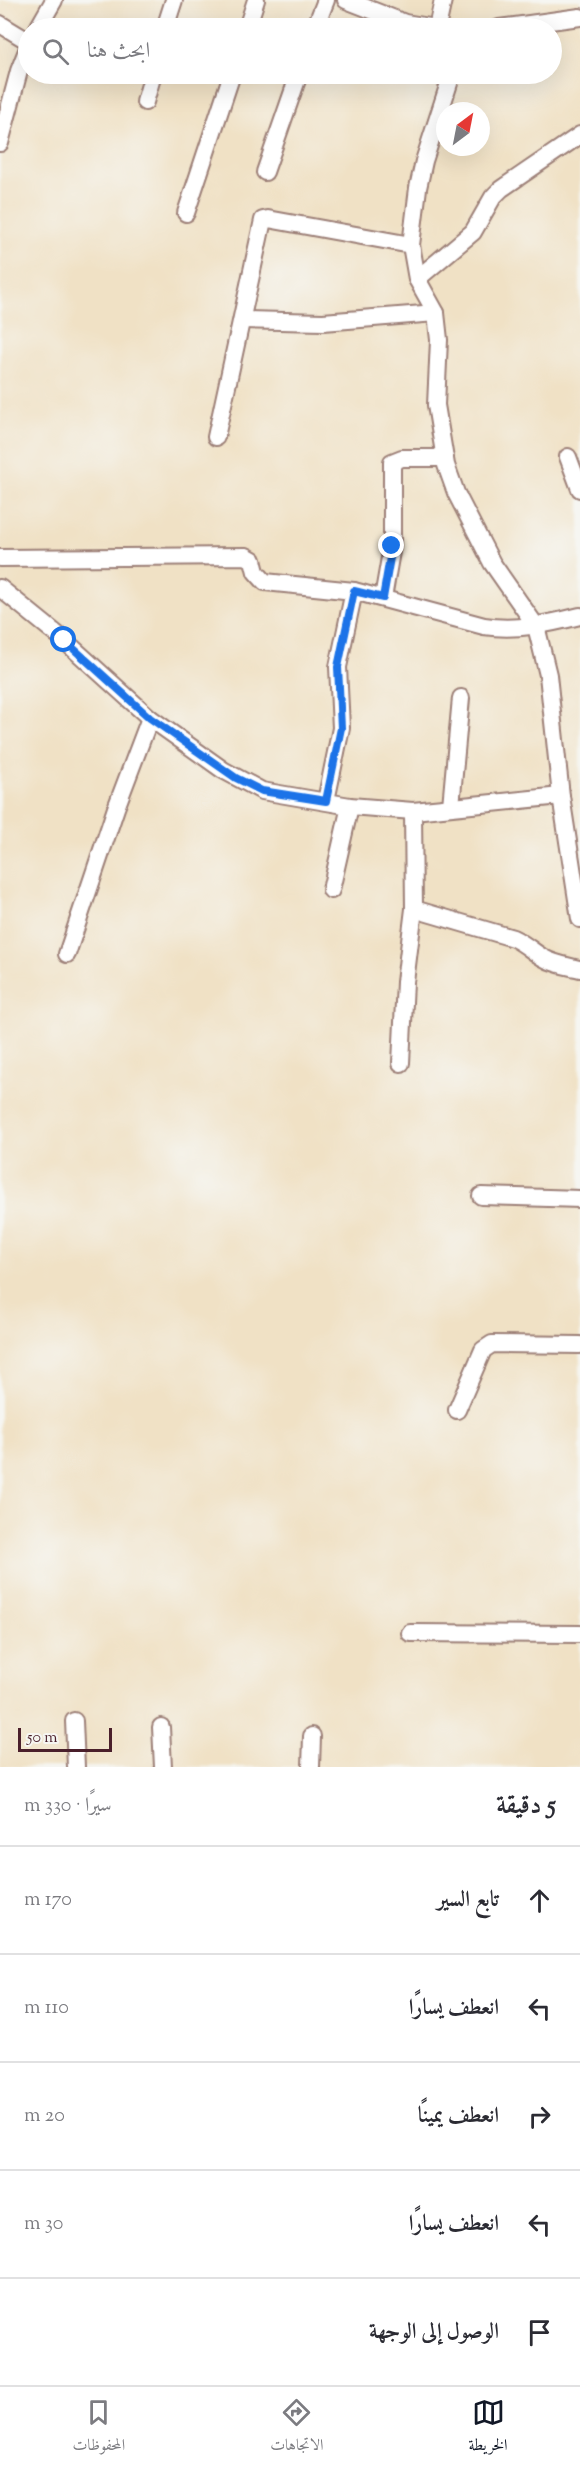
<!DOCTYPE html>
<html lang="ar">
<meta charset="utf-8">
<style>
body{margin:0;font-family:"Sorts Mill Goudy",Amiri,serif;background:#f7f7f7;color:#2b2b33;direction:rtl}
.compass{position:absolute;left:436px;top:102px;width:54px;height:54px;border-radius:50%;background:#fff;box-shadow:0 6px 24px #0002;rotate:32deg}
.scale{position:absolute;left:18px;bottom:15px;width:94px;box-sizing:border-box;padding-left:6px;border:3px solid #4a1f2b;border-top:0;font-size:16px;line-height:21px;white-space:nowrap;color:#4a1f2b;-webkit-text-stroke:4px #f6f6f2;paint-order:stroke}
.stop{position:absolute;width:18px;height:18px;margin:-14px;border:4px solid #1a73e8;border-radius:50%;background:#fff}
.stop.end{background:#1a73e8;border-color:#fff;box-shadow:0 2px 6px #0008}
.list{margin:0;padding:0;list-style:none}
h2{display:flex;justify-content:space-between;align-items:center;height:78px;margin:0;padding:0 24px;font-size:26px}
h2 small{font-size:20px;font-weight:400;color:#7c7c81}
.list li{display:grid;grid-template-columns:39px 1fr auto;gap:18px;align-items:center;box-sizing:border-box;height:108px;padding:0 24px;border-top:2px solid #e1e1e2}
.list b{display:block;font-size:22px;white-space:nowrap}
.list em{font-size:20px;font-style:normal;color:#7c7c81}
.icon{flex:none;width:33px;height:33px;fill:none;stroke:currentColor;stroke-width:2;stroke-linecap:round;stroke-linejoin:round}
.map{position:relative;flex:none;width:580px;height:1767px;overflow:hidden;direction:ltr}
.search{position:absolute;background:#fff;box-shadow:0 6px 24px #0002;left:18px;right:18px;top:18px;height:66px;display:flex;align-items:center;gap:15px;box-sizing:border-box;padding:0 21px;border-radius:33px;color:#7c7c81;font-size:22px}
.sheet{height:618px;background:#fff}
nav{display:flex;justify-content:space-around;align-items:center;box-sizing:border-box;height:84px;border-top:2px solid #e1e1e2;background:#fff;font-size:16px;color:#7c7c81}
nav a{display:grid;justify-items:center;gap:3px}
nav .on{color:#111827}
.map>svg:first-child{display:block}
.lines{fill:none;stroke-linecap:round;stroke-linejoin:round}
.minor-casing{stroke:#9d8078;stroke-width:20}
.minor{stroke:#fff;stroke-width:16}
.route{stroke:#1a73e8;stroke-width:8}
</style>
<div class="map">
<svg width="580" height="1767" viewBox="0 0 580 1767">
<rect width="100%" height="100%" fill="#f6f6f2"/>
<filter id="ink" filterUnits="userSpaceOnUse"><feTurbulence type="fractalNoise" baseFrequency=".0167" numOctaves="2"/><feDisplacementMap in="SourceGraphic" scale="12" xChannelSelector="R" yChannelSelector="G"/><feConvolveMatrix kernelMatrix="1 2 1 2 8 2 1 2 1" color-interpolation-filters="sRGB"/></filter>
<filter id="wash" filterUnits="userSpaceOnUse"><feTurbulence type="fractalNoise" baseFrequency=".008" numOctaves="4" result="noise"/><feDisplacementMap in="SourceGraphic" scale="24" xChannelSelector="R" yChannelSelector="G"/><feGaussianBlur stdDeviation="1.35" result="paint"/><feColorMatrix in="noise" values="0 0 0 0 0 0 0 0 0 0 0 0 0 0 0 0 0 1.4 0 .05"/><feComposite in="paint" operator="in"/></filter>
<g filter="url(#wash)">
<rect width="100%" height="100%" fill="#f0e1c5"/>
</g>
<g filter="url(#ink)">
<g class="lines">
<g class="minor-casing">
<g id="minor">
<polyline points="346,0 405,23 436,28"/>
<polyline points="0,24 28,41"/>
<polyline points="38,28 54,0"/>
<polyline points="165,28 174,0"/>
<polyline points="247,28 256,0"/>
<polyline points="315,28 326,0"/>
<polyline points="437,28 443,0"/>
<polyline points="499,28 580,17"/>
<polyline points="452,74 424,161 418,188 411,245 417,279 436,313 439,340 436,405 446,465 456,493 492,563 536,626 548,675 561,796 580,919"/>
<polyline points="145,102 153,74"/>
<polyline points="0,143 19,71 28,48"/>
<polyline points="265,172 299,74"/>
<polyline points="186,213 232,74"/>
<polyline points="417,279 473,232 493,197 501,189 580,135"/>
<polyline points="242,320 323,322 436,313"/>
<polyline points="216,437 263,220 268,219 411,245"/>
<polyline points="568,457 580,489"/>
<path d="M0,558L246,556L253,560L256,572L265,582L354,591L484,626C517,631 548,624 580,616"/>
<polyline points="0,588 64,640 150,718 223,770 262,791 350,806 413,811 561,796"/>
<polyline points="383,598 392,546 392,462 402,458 445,458"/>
<polyline points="326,801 341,728 338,667 354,591"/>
<polyline points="451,806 461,698"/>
<polyline points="331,890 350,806"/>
<path d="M414,909L513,938C524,943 532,951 542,957C553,964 567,966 580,969"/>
<polyline points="67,954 116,808 150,718"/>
<polyline points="401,1063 405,982 414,909 413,811"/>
<polyline points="481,1196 580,1199"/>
<polyline points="457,1410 483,1350 492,1344 580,1345"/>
<polyline points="410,1633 580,1634"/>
<polyline points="74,1721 76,1767"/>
<polyline points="161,1727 163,1767"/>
<polyline points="311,1767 312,1736"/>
</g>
</g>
<use href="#minor" class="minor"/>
</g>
</g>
<g class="lines" filter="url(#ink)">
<polyline class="route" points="64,640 150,718 236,778 262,791 326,801 341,728 338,667 354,591 383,598 392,546"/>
</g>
</svg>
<svg class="compass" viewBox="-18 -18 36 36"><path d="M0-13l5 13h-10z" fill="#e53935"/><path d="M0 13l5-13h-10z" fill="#7c7c81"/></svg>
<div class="scale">50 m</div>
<div class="stop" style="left:64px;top:640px"></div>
<div class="stop end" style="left:392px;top:546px"></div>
<div class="search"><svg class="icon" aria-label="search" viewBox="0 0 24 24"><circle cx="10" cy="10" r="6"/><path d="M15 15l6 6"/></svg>ابحث هنا</div>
</div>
<section class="sheet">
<h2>5 دقيقة<small>سيرًا · 330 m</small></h2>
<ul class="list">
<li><svg class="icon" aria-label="ahead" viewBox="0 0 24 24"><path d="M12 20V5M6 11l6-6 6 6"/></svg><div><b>تابع السير</b></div><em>170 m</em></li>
<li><svg class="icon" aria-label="left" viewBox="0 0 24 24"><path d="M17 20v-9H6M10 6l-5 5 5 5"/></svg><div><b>انعطف يسارًا</b></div><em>110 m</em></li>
<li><svg class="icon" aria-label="right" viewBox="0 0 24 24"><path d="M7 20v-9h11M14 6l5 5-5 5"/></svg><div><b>انعطف يمينًا</b></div><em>20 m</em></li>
<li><svg class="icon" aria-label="left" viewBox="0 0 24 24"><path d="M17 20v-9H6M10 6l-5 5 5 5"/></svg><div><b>انعطف يسارًا</b></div><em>30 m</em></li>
<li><svg class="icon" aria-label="arrive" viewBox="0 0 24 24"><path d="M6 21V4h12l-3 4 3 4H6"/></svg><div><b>الوصول إلى الوجهة</b></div></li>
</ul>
</section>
<nav>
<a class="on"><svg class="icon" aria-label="map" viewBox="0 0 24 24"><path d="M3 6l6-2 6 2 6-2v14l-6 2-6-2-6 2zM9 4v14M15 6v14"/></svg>الخريطة</a>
<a><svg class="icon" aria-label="directions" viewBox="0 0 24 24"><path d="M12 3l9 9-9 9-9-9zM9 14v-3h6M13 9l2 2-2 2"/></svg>الاتجاهات</a>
<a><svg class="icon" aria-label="saved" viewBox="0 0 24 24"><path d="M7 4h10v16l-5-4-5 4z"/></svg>المحفوظات</a>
</nav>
